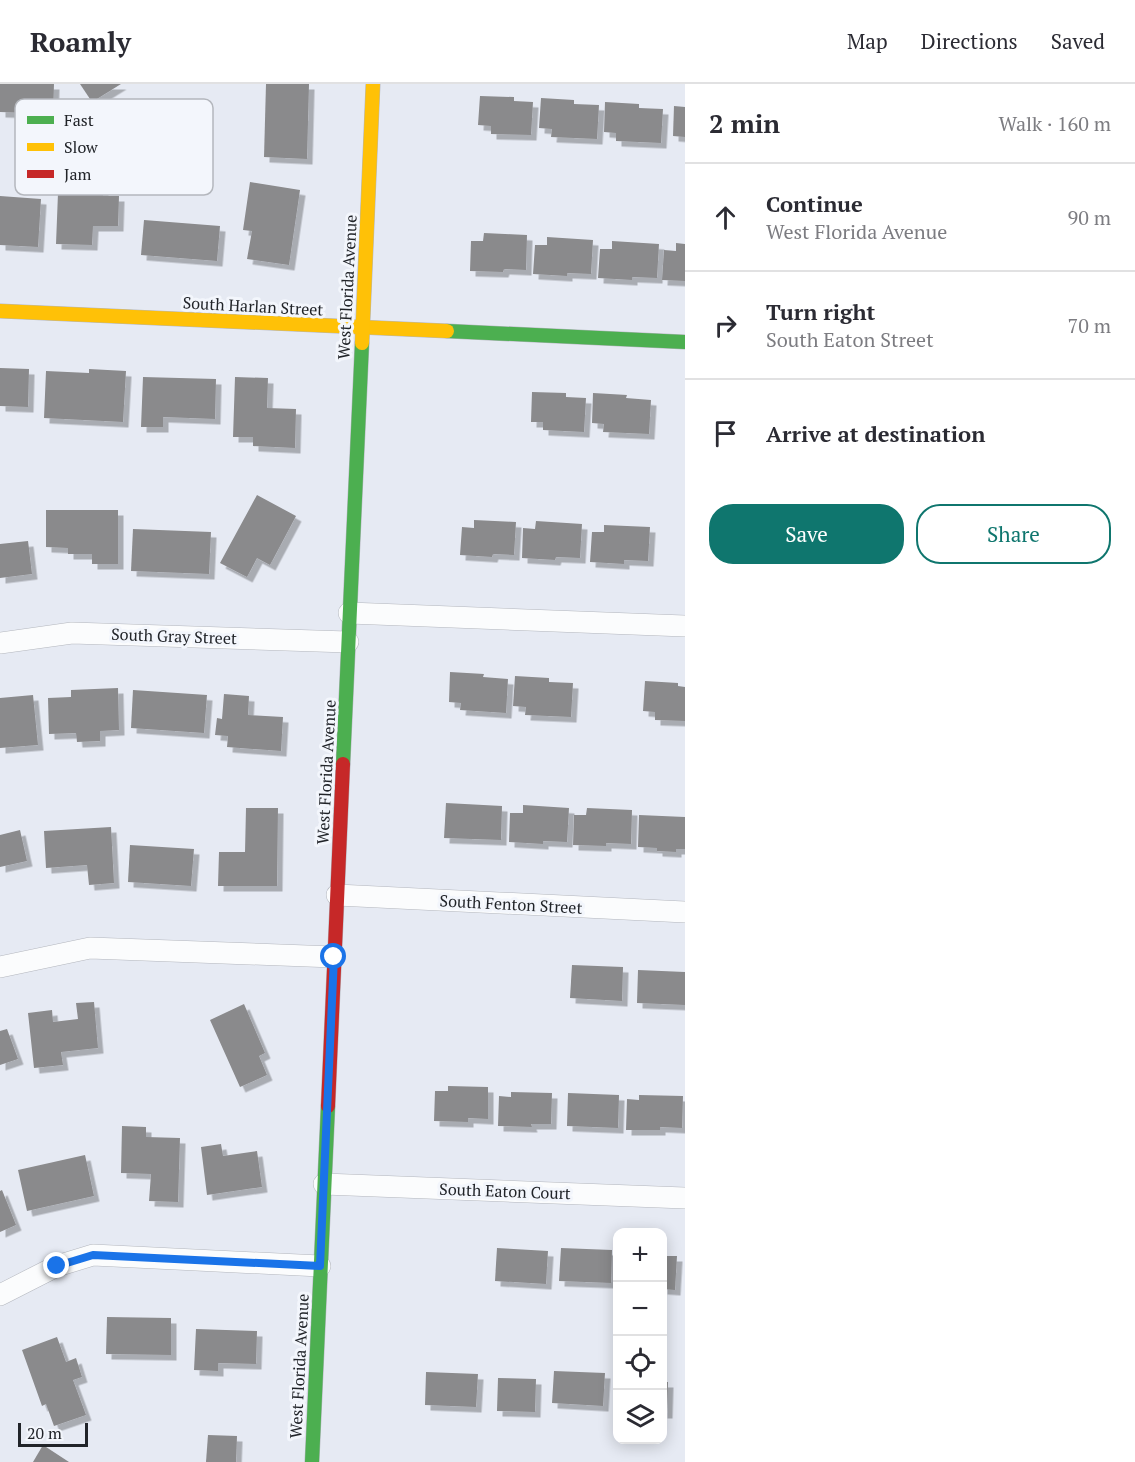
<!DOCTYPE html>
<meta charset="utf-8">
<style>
body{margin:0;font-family:"PT Serif",serif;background:#f7f7f7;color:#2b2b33}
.controls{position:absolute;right:18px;bottom:18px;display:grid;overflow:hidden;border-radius:12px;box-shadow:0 3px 15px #0003}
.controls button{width:54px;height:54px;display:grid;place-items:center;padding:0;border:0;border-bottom:2px solid #e1e1e2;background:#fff;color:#2b2b33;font:30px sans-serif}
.scale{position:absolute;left:18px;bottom:15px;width:70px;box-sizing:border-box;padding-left:6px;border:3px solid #212429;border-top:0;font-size:16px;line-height:21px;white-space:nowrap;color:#212429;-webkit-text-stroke:4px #f3f6fc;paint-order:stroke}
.stop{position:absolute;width:18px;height:18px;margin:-14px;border:4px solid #1a73e8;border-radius:50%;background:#fff}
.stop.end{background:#1a73e8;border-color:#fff;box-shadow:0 2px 6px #0008}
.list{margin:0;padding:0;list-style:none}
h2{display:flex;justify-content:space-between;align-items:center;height:78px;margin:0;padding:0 24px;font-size:26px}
h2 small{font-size:20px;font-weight:400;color:#7c7c81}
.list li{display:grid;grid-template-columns:39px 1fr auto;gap:18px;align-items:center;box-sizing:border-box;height:108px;padding:0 24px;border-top:2px solid #e1e1e2}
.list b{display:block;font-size:22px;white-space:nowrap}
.list p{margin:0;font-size:20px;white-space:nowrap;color:#7c7c81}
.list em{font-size:20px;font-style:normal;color:#7c7c81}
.actions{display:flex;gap:12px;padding:18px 24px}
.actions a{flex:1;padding:14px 0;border:2px solid #0f766e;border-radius:24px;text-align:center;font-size:21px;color:#0f766e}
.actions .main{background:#0f766e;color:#fff}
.icon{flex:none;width:33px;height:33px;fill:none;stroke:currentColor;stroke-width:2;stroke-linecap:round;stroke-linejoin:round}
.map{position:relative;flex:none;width:685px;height:1378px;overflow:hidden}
header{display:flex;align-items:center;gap:36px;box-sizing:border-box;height:84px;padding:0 30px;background:#fff;border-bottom:2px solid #e1e1e2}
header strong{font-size:28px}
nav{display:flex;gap:33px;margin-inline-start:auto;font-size:21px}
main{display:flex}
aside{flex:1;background:#fff}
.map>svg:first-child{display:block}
.building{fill:#8a8a8c;filter:url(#shadow)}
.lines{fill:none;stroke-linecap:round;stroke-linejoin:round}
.street-casing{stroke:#b3b6bd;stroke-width:22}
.fast-casing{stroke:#b3b6bd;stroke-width:15}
.slow-casing{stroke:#b3b6bd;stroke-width:15}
.jam-casing{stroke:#b3b6bd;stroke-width:15}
.street{stroke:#fbfcfd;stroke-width:21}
.fast{stroke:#4caf50;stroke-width:14}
.slow{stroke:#ffc107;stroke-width:14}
.jam{stroke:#c62828;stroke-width:14}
.route{stroke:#1a73e8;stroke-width:8}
.labels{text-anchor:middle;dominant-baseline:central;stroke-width:6;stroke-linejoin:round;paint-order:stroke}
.street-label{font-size:16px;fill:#212429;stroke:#f3f6fc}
.key{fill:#f3f6fc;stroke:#b4b7bd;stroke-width:1.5}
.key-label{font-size:16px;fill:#212429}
</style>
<header>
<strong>Roamly</strong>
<nav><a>Map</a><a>Directions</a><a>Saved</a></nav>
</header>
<main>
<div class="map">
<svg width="685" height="1378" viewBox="0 0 685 1378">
<defs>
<filter id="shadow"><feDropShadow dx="5.5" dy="5.5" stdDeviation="0" flood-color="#0004"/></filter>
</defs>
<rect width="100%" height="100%" fill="#e6eaf3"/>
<g class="building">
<polygon points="0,0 54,0 53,30 0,28"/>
<polygon points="80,0 121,0 92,18"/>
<polygon points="266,0 309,0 307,75 264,73"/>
<polygon points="480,12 514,13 514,17 533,18 531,51 491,50 491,42 478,41"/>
<polygon points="541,14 574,16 574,20 599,21 597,55 551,53 552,45 539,44"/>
<polygon points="605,18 639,20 639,24 663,25 661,59 616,57 616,49 604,48"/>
<polygon points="674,22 685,23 685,53 673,52"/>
<polygon points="250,98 300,106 289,181 247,175 252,147 243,146"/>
<polygon points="75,102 103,103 103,112 119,112 118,142 93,142 92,161 56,160 58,109 75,110"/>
<polygon points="0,112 41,115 38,163 0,161"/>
<polygon points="144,136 220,142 217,177 141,171"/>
<polygon points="484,149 527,151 526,186 504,185 503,188 470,187 471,157 483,157"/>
<polygon points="547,153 593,156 591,190 567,189 567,192 533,190 535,161 547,161"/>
<polygon points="612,157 659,160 657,194 632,193 632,196 598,194 600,165 612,165"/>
<polygon points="676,159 685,160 685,197 662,196 664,166 676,167"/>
<polygon points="0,284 29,285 28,323 0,322"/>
<polygon points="89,285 126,287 123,338 44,334 46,287 89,289"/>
<polygon points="143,293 216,295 215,335 163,333 163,343 141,343"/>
<polygon points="235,293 268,294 267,324 296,325 295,364 253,362 253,353 233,353"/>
<polygon points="532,308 566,309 566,313 586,314 584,348 543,346 543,338 531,338"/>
<polygon points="593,309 627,311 626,314 651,316 649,350 603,348 604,340 592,339"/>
<polygon points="257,411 296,432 270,481 257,474 247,493 220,479"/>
<polygon points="46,426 118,426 118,480 92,480 92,470 68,470 68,464 46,463"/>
<polygon points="474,436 516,438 514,471 493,470 492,473 460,471 462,443 474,444"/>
<polygon points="536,437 582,440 580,474 556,473 555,476 522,474 523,444 535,445"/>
<polygon points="604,441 650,443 648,477 624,476 624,480 590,478 592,448 604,448"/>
<polygon points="133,445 211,448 209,490 131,487"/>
<polygon points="28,457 32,490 0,494 0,460"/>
<polygon points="450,588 484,590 483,593 508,595 506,629 460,626 461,619 449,618"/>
<polygon points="515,592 549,594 549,598 573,599 571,633 525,631 526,623 513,622"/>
<polygon points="645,597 678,599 678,602 685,603 685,637 655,636 655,628 643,627"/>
<polygon points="118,604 119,646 100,647 100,657 77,658 76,649 49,650 48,614 71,613 71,606"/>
<polygon points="133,606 207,611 204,649 131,644"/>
<polygon points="224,610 249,612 248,631 283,633 281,667 227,663 228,652 215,651 217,634 222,635"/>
<polygon points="33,611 38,661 0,664 0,614"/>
<polygon points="446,719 502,722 501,756 444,754"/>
<polygon points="523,721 569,724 567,758 543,757 543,760 509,758 510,729 523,729"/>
<polygon points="246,724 278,724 277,802 218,802 219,768 245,768"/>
<polygon points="587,724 632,726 631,760 606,759 606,762 573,761 574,731 586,731"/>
<polygon points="639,731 685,733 685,765 676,765 676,768 657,767 657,764 638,763"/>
<polygon points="111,743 114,799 89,801 87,781 46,784 44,747"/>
<polygon points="20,746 27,777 0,783 0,751"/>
<polygon points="130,761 194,765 191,802 128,798"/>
<polygon points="572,881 623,883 622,917 570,914"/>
<polygon points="638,886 685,888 685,921 637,919"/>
<polygon points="94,918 98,964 61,968 63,981 34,984 28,929 52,926 53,938 78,935 76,919"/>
<polygon points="244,920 265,969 259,972 267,991 240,1003 210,936"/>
<polygon points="7,945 18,975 0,981 0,947"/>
<polygon points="448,1002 488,1003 488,1035 468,1034 468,1038 434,1037 435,1007 448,1007"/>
<polygon points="511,1008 552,1009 551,1040 531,1040 532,1043 498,1042 499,1012 511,1013"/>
<polygon points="568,1009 619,1011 618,1044 567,1042"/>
<polygon points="639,1011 683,1012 682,1044 660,1043 660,1046 626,1046 627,1015 639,1016"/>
<polygon points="122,1042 146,1043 146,1053 180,1054 178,1118 149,1117 151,1090 121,1089"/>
<polygon points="221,1060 223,1072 257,1067 262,1103 207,1111 201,1063"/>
<polygon points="85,1071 94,1112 27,1127 18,1086"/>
<polygon points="2,1106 16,1141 0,1148 0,1107"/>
<polygon points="497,1164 548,1167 546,1200 495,1197"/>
<polygon points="561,1164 612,1166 611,1199 559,1197"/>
<polygon points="662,1172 677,1172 675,1206 662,1205"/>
<polygon points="107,1233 171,1234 171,1271 106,1270"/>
<polygon points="196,1245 257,1247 256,1280 218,1279 218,1287 194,1286"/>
<polygon points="57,1253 66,1278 76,1274 82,1293 73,1296 86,1331 54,1342 46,1320 42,1322 22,1266"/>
<polygon points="554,1287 605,1289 603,1322 552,1319"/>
<polygon points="426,1288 478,1290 476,1323 425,1321"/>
<polygon points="498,1294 536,1295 535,1328 497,1327"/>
<polygon points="662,1298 668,1298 667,1329 662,1329"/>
<polygon points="615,1301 618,1301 618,1331 614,1331"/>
<polygon points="208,1351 237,1352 236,1378 206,1378"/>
<polygon points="43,1361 69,1378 33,1378"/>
</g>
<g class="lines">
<g class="street-casing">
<g id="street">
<polyline points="349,529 685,542"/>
<polyline points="0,559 72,549 348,558"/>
<polyline points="337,811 685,828"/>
<polyline points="0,883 90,864 334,873"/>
<polyline points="324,1100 685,1114"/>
<polyline points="0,1211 57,1182 93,1171 320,1182"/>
</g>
</g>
<g class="fast-casing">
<g id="fast">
<polyline points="447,247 685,258"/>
<polyline points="343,680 362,259"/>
<polyline points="312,1378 328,1022"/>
</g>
</g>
<g class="slow-casing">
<g id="slow">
<polyline points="0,227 447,247"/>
<polyline points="362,259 373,0"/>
</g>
</g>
<g class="jam-casing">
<polyline id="jam" points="328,1022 343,680"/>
</g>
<use href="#street" class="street"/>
<use href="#fast" class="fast"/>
<use href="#slow" class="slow"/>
<use href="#jam" class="jam"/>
</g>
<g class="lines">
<polyline class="route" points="57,1182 93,1171 320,1182 334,873"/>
</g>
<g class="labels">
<g class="street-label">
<text transform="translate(347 203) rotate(-87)">West Florida Avenue</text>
<text transform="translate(253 222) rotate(3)">South Harlan Street</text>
<text transform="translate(174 552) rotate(2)">South Gray Street</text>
<text transform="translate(326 688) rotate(-87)">West Florida Avenue</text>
<text transform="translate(511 820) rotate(3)">South Fenton Street</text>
<text transform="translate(505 1107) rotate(2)">South Eaton Court</text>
<text transform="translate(299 1282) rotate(-87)">West Florida Avenue</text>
</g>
</g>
<rect x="15" y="15" width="198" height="96" rx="9" class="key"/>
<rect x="27" y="32" width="27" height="8" fill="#4caf50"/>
<rect x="27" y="59" width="27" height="8" fill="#ffc107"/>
<rect x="27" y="86" width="27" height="8" fill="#c62828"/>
<g class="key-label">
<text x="64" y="42">Fast</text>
<text x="64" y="69">Slow</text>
<text x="64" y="96">Jam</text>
</g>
</svg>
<div class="controls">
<button>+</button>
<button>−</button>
<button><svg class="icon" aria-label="locate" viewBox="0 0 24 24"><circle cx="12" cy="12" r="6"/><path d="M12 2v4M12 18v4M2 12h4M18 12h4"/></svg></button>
<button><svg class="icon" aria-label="layers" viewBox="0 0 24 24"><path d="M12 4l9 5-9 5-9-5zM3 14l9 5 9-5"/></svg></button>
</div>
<div class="scale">20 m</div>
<div class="stop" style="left:334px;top:873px"></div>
<div class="stop end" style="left:57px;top:1182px"></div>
</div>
<aside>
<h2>2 min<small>Walk · 160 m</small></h2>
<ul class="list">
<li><svg class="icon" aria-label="ahead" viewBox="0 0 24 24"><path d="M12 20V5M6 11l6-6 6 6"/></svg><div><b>Continue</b><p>West Florida Avenue</p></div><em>90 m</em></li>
<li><svg class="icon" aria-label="right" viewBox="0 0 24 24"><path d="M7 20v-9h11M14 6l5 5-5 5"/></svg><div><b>Turn right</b><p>South Eaton Street</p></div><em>70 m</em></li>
<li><svg class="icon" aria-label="arrive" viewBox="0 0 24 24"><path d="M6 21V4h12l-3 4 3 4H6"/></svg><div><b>Arrive at destination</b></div></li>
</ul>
<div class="actions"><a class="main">Save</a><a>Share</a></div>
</aside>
</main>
